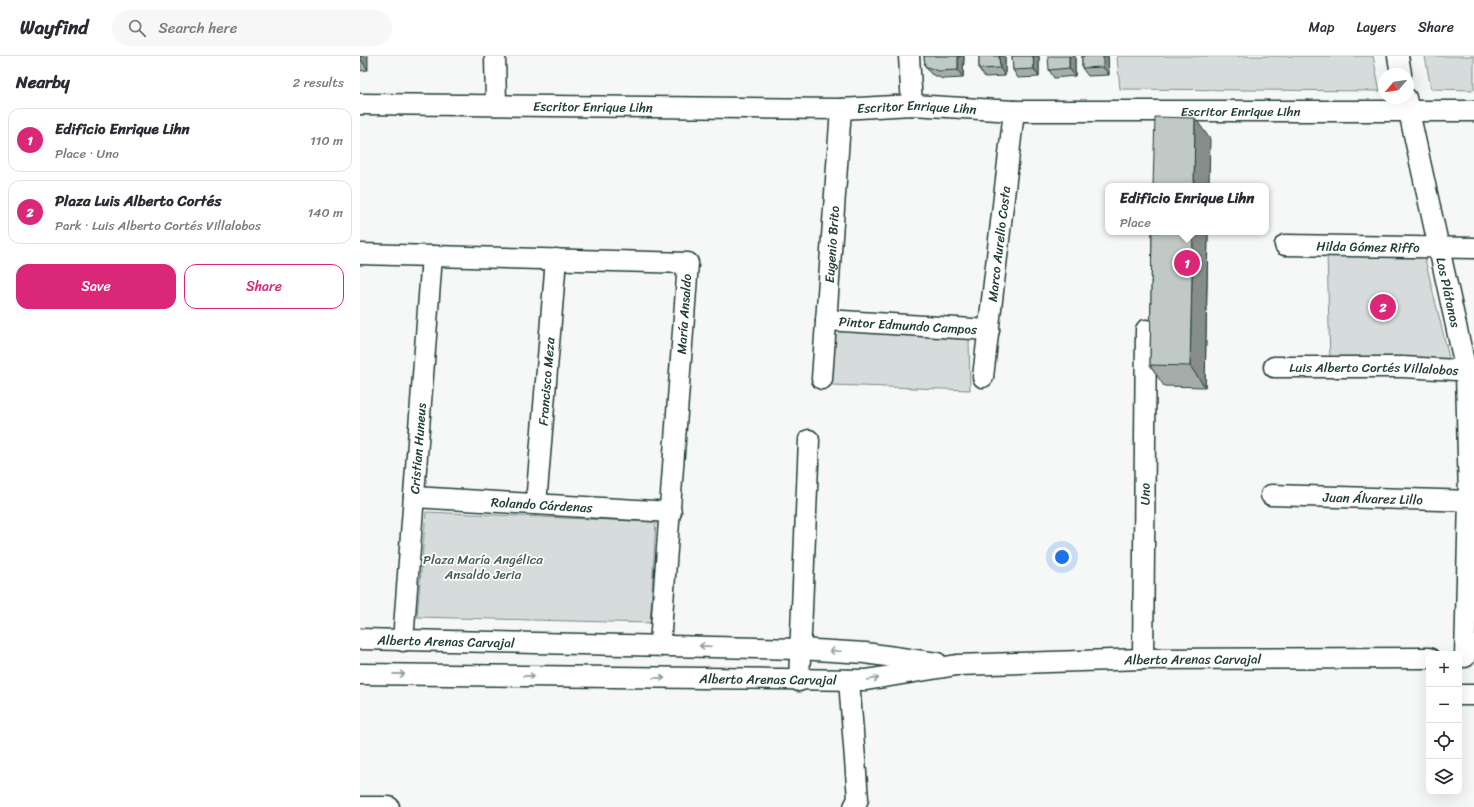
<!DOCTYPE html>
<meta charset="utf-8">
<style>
body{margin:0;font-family:Sriracha,sans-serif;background:#f7f7f7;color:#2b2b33}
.controls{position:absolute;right:12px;bottom:12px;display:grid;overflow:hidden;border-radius:8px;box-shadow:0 4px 16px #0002}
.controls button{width:36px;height:36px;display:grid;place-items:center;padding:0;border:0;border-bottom:1px solid #e1e1e2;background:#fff;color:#2b2b33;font:20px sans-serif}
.compass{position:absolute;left:1018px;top:12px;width:36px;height:36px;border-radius:50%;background:#fff;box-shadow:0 4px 16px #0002;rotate:241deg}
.you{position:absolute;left:702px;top:501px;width:14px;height:14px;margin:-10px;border:3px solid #fff;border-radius:50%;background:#1a73e8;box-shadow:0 0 0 6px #1a73e833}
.badge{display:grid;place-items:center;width:26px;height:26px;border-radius:50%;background:#db2777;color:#fff;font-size:13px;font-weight:700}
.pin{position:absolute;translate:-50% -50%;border:2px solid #fff;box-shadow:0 1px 4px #0006}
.popup{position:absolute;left:745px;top:127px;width:164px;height:52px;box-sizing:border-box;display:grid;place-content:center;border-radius:8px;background:#fff;filter:drop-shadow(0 1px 3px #0005);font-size:13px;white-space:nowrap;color:#7c7c81}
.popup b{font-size:15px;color:#2b2b33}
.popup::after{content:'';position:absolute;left:50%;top:100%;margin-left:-8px;border:8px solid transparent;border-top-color:#fff}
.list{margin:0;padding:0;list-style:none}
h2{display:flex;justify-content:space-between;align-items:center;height:52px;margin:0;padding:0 16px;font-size:17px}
h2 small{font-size:13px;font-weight:400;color:#7c7c81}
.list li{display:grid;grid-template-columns:26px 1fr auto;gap:12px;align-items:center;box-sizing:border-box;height:64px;margin:0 8px 8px;padding:0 8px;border:1px solid #e1e1e2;border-radius:12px}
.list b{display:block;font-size:15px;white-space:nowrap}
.list p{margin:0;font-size:13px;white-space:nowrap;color:#7c7c81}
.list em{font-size:13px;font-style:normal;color:#7c7c81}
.actions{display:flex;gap:8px;padding:12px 16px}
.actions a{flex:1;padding:9px 0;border:1px solid #db2777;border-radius:12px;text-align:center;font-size:14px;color:#db2777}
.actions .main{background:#db2777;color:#fff}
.icon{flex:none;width:22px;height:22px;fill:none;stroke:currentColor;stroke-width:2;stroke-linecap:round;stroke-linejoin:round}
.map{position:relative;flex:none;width:1114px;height:751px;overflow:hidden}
header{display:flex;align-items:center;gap:24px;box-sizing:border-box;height:56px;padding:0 20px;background:#fff;border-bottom:1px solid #e1e1e2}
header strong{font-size:19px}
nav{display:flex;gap:22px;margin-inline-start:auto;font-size:14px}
.search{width:280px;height:36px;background:#f7f7f7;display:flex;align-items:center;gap:10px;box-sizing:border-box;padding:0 14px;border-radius:22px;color:#7c7c81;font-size:15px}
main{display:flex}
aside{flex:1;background:#fff}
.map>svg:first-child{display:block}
.green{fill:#d6dcdb;stroke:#7a8c88}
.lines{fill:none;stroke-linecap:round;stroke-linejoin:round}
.minor-casing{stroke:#1f3d34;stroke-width:23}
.minor{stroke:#fff;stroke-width:20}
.wall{fill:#a5adaa;stroke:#1f3d34}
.shaded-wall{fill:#868d8b;stroke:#1f3d34}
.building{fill:#c0c9c6;stroke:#1f3d34}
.oneway{stroke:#8f9e9a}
.labels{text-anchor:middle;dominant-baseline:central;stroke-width:3.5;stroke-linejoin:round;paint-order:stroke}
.street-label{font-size:13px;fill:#1f3d34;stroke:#fff}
.park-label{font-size:13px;fill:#445d55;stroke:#fff}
</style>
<header>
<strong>Wayfind</strong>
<div class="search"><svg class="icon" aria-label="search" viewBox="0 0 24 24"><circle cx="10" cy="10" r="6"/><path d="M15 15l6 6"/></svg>Search here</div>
<nav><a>Map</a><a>Layers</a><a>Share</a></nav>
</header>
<main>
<aside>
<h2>Nearby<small>2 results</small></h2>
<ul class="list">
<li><span class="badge">1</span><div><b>Edificio Enrique Lihn</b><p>Place · Uno</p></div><em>110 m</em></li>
<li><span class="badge">2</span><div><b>Plaza Luis Alberto Cortés</b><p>Park · Luis Alberto Cortés Villalobos</p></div><em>140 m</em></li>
</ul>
<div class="actions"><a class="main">Save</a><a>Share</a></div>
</aside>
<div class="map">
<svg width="1114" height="751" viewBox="0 0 1114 751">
<rect width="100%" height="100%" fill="#f6f7f7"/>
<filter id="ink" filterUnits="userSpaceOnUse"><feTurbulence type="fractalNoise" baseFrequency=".025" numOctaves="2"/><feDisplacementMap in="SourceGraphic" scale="8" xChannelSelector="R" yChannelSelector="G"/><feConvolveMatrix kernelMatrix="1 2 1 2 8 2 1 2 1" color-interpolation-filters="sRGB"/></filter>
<g filter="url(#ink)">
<g class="green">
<polygon points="757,0 1013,0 1020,35 760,33"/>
<polygon points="1065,0 1114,0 1114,34 1071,33"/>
<polygon points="1063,195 1090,306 970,306 967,196"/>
<polygon points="475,273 609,282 610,334 472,329"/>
<polygon points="66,456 296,466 290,567 57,561"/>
</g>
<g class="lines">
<g class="minor-casing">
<g id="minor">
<polyline points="135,0 136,49"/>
<polyline points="549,0 552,49"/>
<polyline points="1038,0 1041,18"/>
<path id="s1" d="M1046,42L1106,315L1109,444L1105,601"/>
<path id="s2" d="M0,48L481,53L552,49L654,55H1114"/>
<path id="s3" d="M925,189L1114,192"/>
<polyline points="0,198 328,207 300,588"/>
<path id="s4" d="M466,264L629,274"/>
<path id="s5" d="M914,311H1043L1114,315"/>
<path id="s6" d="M623,321L654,55"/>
<path id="s7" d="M462,323L481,53"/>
<path id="s8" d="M911,439L1114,445"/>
<path id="s9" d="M54,441L311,456"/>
<path id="s10" d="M176,448L196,203"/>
<path id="s11" d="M0,583L439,593L505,597L577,607"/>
<path id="s12" d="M43,585L72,200"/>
<path id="s13" d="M783,603L786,274"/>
<path id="s14" d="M0,618L506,624L597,609L783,603L1069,602"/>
<polyline points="489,624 498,743 494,751"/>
<polyline points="439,625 449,384"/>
<polyline points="1099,639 1114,639"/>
<polyline points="0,751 29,751"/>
</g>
</g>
<use href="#minor" class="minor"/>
</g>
<g class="wall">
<polygon points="0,0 8,14 0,15"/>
<polygon points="564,0 604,0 603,22 583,23 571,18 565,10"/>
<polygon points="619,0 645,0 645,20 625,21 619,13"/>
<polygon points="652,0 679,0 679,21 658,22 653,14"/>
<polygon points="715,0 715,20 694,22 689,14"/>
<polygon points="722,0 748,0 749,19 728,20 722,12"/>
<polygon points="792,176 848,176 845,331 804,330 790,309"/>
</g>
<g class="shaded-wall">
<polygon points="0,0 8,0 8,14 0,2"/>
<polygon points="598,0 604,0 603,22 598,14"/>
<polygon points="639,0 645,0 645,20 640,12"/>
<polygon points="673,0 679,0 679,21 674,13"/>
<polygon points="709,0 715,0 715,20 709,12"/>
<polygon points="743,0 748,0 749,19 743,11"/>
<polygon points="835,62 850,83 849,130 834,130"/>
<polygon points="833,176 848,176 845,331 830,310"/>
</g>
<g class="building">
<polygon points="564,0 598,0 598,14 578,15 565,10"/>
<polygon points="619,0 639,0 640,12 619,13"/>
<polygon points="652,0 673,0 674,13 653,14"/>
<polygon points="688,0 709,0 709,12 689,14"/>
<polygon points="722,0 743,0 743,11 722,12"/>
<polygon points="795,61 835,62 834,130 793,130"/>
<polygon points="792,176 833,176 830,310 790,309"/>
</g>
<defs><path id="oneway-shaft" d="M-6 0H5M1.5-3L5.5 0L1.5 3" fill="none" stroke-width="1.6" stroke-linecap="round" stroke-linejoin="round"/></defs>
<g class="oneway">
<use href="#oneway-shaft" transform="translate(345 590) rotate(-178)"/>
<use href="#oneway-shaft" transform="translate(475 595) rotate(-177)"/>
<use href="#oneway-shaft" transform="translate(39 618) rotate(1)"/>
<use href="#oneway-shaft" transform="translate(169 620) rotate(1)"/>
<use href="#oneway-shaft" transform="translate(299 622) rotate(1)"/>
<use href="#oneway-shaft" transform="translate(513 623) rotate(-9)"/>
</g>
</g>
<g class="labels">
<g class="street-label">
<text stroke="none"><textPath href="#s2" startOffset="233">Escritor Enrique Lihn</textPath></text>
<text stroke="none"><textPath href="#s2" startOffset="557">Escritor Enrique Lihn</textPath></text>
<text stroke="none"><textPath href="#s2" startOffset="881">Escritor Enrique Lihn</textPath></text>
<text stroke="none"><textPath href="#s7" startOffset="135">Eugenio Brito</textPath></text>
<text stroke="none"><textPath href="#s6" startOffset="134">Marco Aurelio Costa</textPath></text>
<text stroke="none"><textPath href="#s3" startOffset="83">Hilda Gómez Riffo</textPath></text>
<text stroke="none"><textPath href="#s1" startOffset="199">Los Plátanos</textPath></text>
<text transform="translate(324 258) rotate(-86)">María Ansaldo</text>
<text stroke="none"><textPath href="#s4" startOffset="82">Pintor Edmundo Campos</textPath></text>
<text stroke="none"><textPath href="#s5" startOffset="100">Luis Alberto Cortés Villalobos</textPath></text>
<text stroke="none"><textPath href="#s10" startOffset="123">Francisco Meza</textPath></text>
<text stroke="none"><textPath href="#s12" startOffset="193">Cristian Huneus</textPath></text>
<text stroke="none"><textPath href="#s13" startOffset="165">Uno</textPath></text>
<text stroke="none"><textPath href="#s8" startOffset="102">Juan Álvarez Lillo</textPath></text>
<text stroke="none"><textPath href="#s9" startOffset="128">Rolando Cárdenas</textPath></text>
<text stroke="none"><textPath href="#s11" startOffset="86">Alberto Arenas Carvajal</textPath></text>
<text stroke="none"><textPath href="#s14" startOffset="834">Alberto Arenas Carvajal</textPath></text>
<text stroke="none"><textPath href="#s14" startOffset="408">Alberto Arenas Carvajal</textPath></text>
</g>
<g class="park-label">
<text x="123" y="503">Plaza María Angélica<tspan x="123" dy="15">Ansaldo Jeria</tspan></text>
</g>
</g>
</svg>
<div class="controls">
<button>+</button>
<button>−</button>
<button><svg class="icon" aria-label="locate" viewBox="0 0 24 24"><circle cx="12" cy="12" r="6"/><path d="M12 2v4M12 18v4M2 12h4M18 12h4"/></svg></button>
<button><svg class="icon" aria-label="layers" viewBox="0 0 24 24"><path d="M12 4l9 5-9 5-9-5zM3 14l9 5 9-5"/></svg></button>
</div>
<svg class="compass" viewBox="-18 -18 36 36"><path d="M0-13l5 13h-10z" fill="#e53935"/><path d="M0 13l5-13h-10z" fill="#7c7c81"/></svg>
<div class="you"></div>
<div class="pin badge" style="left:827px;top:207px">1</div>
<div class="popup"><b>Edificio Enrique Lihn</b>Place</div>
<div class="pin badge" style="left:1023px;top:251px">2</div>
</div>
</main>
